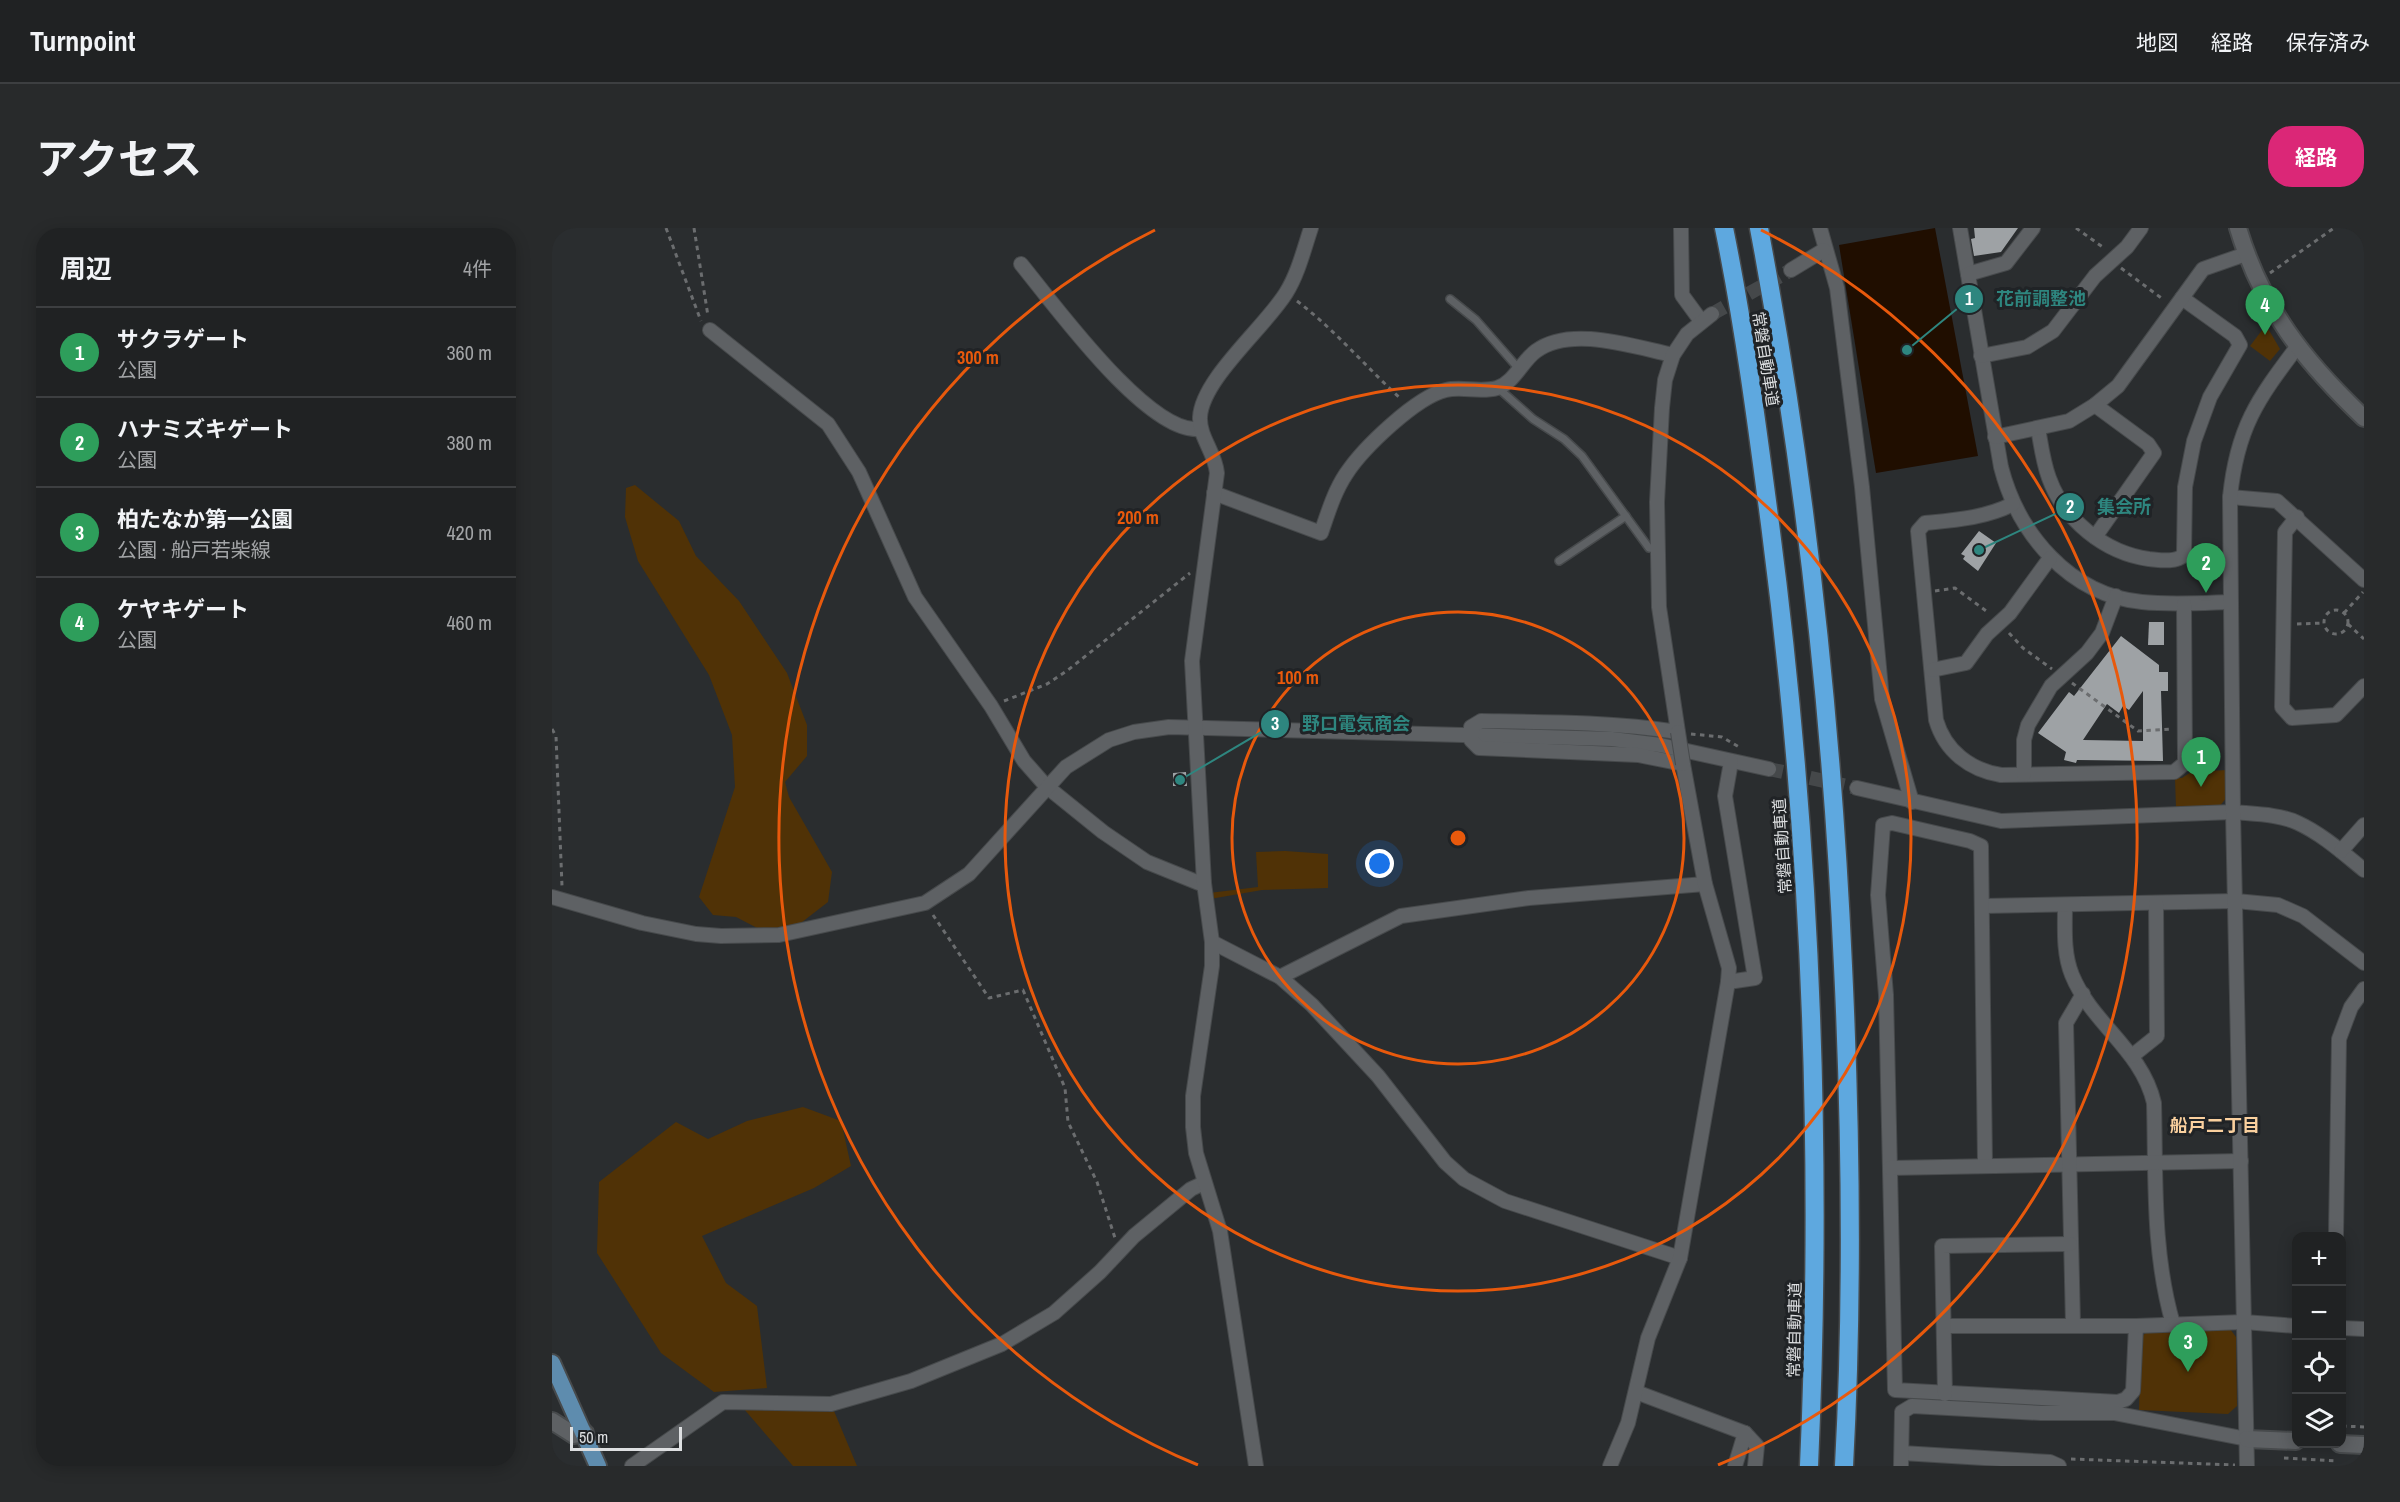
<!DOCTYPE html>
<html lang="ja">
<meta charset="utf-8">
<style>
body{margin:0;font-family:"Archivo Narrow","Noto Sans JP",sans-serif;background:#282a2b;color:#f1f3f6}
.controls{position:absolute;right:18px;bottom:18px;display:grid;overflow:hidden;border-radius:12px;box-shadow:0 3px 15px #0003}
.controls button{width:54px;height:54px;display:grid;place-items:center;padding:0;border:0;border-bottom:2px solid #3d3f41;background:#202223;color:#f1f3f6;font:30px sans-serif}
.scale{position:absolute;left:18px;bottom:15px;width:112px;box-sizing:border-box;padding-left:6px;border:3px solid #dddfe1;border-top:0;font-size:16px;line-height:21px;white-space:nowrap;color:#dddfe1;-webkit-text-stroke:4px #202326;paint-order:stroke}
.you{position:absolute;left:828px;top:636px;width:21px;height:21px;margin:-15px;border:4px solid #fff;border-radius:50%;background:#1a73e8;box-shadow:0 0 0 9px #1a73e833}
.badge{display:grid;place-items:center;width:39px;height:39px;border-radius:50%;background:#db2777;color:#fff;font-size:20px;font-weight:700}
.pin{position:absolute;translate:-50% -50px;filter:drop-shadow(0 2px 3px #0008)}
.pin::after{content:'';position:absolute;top:32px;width:21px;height:18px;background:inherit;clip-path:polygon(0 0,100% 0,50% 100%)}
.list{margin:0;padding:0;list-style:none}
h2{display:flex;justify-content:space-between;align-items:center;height:78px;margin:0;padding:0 24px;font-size:26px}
h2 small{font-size:20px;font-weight:400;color:#a2a4a6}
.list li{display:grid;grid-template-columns:39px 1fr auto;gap:18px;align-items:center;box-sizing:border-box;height:90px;padding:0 24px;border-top:2px solid #3d3f41}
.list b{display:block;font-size:22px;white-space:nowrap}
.list p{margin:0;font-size:20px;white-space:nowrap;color:#a2a4a6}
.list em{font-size:20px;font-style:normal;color:#a2a4a6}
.icon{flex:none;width:33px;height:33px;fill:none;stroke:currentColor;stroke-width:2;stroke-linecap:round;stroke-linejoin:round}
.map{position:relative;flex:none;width:1812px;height:1238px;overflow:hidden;border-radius:24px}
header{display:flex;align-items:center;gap:36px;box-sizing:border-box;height:84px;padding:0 30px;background:#202223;border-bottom:2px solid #3d3f41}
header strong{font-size:28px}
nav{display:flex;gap:33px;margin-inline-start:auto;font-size:21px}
.intro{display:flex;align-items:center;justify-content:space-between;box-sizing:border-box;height:144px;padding:0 36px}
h1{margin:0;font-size:42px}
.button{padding:15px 27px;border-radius:24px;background:#db2777;color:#fff;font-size:21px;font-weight:700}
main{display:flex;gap:36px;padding:0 36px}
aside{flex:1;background:#202223;border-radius:24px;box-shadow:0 3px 15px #0003}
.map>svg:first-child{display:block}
.green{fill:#503206}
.water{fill:#200e00}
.building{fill:#9ea2a5;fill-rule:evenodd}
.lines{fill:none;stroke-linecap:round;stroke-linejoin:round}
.minor-tunnel{stroke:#45484a;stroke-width:14;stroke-dasharray:14 7;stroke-linecap:butt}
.service-casing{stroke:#474a4c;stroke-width:10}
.minor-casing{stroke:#474a4c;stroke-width:16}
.tertiary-casing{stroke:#474a4c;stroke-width:20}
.primary-casing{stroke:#474a4c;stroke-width:20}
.motorway-casing{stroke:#474a4c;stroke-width:21}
.path{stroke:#6b6d6f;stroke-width:3;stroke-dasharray:4.5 4.5;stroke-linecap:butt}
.service{stroke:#5e6164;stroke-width:7}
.minor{stroke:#5e6164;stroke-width:14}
.tertiary{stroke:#5e6164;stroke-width:16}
.primary{stroke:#5e8cae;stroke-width:16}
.motorway{stroke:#5ea8df;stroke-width:18}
.minor-bridge-casing{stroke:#474a4c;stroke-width:16;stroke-linecap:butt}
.minor-bridge{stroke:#5e6164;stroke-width:14}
.ring{fill:none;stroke:#e8590c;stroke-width:3}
.labels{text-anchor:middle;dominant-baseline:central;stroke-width:6;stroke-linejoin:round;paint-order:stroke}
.street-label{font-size:16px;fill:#dddfe1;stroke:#202326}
.neighbourhood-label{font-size:18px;font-weight:bold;fill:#fad09e;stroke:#202326}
.centre{fill:#e8590c;stroke:#202326;stroke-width:3}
.ring-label{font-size:18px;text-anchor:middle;font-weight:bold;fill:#e8590c;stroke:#202326;stroke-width:6;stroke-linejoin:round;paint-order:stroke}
.leader{fill:none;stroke:#2e867f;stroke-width:2}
.callout-dot{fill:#2e867f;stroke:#202326;stroke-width:2}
.mark-label{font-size:18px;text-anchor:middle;font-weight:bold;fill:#fff}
.callout-label{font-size:18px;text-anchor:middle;font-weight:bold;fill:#2e867f;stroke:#202326;stroke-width:6;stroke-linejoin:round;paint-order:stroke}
</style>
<header>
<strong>Turnpoint</strong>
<nav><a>地図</a><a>経路</a><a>保存済み</a></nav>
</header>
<div class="intro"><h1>アクセス</h1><a class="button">経路</a></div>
<main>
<aside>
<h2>周辺<small>4件</small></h2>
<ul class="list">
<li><span class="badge" style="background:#2e9e5b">1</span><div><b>サクラゲート</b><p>公園</p></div><em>360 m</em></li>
<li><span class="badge" style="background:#2e9e5b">2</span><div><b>ハナミズキゲート</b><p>公園</p></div><em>380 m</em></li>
<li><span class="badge" style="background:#2e9e5b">3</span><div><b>柏たなか第一公園</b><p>公園 · 船戸若柴線</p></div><em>420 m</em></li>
<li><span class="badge" style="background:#2e9e5b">4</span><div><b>ケヤキゲート</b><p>公園</p></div><em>460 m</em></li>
</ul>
</aside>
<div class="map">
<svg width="1812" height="1238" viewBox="0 0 1812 1238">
<rect width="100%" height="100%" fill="#2a2d2f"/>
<g class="green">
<polygon points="1714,97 1728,121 1718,133 1698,118"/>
<polygon points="83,257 127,293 144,328 187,373 235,445 255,497 255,528 233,554 237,569 280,644 276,674 245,698 213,704 184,689 161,687 147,669 183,559 180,507 157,447 86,333 73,289 74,260"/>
<polygon points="1675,542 1675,569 1667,579 1624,580 1623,550 1630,550 1639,544"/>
<polygon points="733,623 776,626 776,660 710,662 658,671 657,665 706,659 704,624"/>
<polygon points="251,879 289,893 299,938 262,960 150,1008 174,1055 205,1078 215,1160 162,1164 109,1125 45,1025 47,954 124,894 156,911 195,893"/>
<polygon points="1678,1101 1684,1109 1685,1178 1676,1186 1587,1182 1589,1110 1595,1103"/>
<polygon points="192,1181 282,1183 305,1238 241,1238"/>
</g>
<polygon class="water" points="1383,0 1426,228 1324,245 1287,17"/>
<g class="building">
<polygon points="1422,0 1466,0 1449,24 1422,28 1419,11 1423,10"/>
<polygon points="1427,303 1444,315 1426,343 1411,331 1413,328 1409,326"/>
<polygon points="1597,394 1612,394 1612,417 1596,417"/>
<path d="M1569,408L1607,437V444H1616V463H1609L1611,533L1525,532L1524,535L1512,532L1514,524L1486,505L1517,464L1522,468ZM1591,463V513L1531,512L1555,476L1567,485L1571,478L1577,482Z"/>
<polygon points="634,544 635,558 621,558 621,545"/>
</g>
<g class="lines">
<g class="minor-tunnel">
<polyline points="1160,86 1239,42"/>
<polyline points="1217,541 1305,560"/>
</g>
<g class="service-casing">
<g id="service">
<polyline points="898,71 924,92 967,141"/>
<polyline points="946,160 981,191 1012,211 1030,228 1097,320 1105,321"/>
<polyline points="1007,333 1074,288"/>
</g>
</g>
<g class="minor-casing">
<g id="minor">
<polyline points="1129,0 1130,67 1149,93"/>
<polyline points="1268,0 1285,60 1310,259 1330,471 1360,574"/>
<path d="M1408,0L1449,239C1466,305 1517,367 1590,374C1619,377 1649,375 1678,374"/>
<path d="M469,36C501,75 597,208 648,201"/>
<polyline points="1239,42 1272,22"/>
<polyline points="1416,46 1454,35 1481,0"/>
<polyline points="158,102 276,196 307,244 363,369 439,478 472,533 494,558 551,604 595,634 647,655 652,655"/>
<polyline points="1429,128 1475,119 1501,103 1543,48 1575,19 1589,0"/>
<path d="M1486,200C1489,217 1491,234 1497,250C1512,292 1553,325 1597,331C1608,332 1623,335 1632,327L1633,259L1642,213L1658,169L1688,117L1683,108L1630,70"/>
<polyline points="1443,209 1517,193 1543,177 1566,158 1651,41 1694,26"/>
<path d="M662,265L769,305C776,285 782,264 794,246C811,220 864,169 894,162C910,158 928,165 945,160C962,155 970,133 984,123C1019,97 1082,119 1121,127"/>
<polyline points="1678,269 1725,273 1812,352"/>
<path d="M1461,276C1433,290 1404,292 1373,295L1366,303L1384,492C1393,523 1418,542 1449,547L1622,544L1633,535L1632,376"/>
<polyline points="1745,289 1733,304 1730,479 1740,490 1784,487 1812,458"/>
<polyline points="1543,309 1602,225 1596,216 1543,177"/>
<polyline points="1380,442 1414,435 1435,406 1458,385 1498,330"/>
<polyline points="1472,546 1472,512 1476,497 1499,458 1535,425 1550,405 1564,368"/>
<path d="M1305,560L1449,593L1681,584C1702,586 1727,586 1746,595C1770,606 1791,625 1812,642"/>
<polyline points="1789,623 1812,597"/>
<polyline points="0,669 90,695 144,706 169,708 227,707 373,675 417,646 514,539 557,512 582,504 617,499 1060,511 1108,517 1217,541"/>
<path d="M1513,677C1513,700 1511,725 1520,747C1540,796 1590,822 1602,875C1604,950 1600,1023 1621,1096"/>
<polyline points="1431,678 1684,673 1726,677 1751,688 1812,735"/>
<polyline points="660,714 728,749 760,777 826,848 893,934 912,951 953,973 1128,1030"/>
<polyline points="728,749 849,688 977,670 1153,656"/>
<polyline points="1176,754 1203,750 1173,568 1179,534"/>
<polyline points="1580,828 1605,808 1604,675"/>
<polyline points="1433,936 1429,618 1418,613 1340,595 1331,597 1326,667 1334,767 1343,1162 1566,1174 1574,1171 1581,1163 1584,1098"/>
<polyline points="1338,940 1689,933"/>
<polyline points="1784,1008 1787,811 1799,779 1812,761"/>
<polyline points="1521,1096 1514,795 1531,766"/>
<polyline points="1392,1098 1584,1098 1692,1094 1744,1098"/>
<polyline points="1790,1100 1812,1101"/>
<polyline points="1084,1164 1193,1205 1205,1218 1203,1238"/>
<polyline points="1393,1166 1390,1018 1518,1016"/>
<polyline points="1350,1225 1498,1234 1507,1238"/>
<polyline points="80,1238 171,1174 279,1176 359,1153 450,1116 502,1085 548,1044 582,1008 639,961 652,955"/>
<path d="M704,1238L668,1003L644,925L641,899V868L660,738V714L652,655L640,433L665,245C663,224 647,209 648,189C650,151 713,99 734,65C746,46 752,21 759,0"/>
<path d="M1058,1238L1076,1195L1096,1110L1128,1030L1176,754L1177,740L1153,656L1131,536L1086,527L927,520L919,512V499L929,493C995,494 1061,494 1126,504L1107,379L1105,274L1110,180L1113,152L1121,127L1135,106L1160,86"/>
<polyline points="1183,1238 1193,1205"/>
<polyline points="1349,1238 1350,1184 1360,1178 1489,1185 1562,1185 1695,1211"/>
<path d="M1695,1238L1681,584L1678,269C1685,200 1705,172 1745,119"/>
</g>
</g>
<g class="tertiary-casing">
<g id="tertiary">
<path d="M1686,0C1710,80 1752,133 1812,190"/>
<polyline points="0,1193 22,1207 33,1205"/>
<polyline points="1695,1211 1744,1213"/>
<polyline points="1788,1216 1812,1217"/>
</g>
</g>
<g class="primary-casing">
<polyline id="primary" points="0,1135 46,1238"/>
</g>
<g class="motorway-casing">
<g id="motorway">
<path d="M1172,0C1192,98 1205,197 1218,296C1259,608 1271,924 1257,1238"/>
<path d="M1207,0C1253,244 1280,490 1291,738C1299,905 1301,1072 1292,1238"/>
</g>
</g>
<g class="path">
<polyline points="114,0 149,93"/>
<polyline points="142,0 156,88"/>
<polyline points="1524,0 1552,20"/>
<polyline points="1569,40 1612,72"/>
<polyline points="1718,45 1782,0"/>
<path d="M745,73C783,102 814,139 849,171"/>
<polyline points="1383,363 1403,360 1437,385"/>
<circle cx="1784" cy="394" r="12"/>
<polyline points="1792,385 1811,364"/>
<polyline points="1745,396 1772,395"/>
<polyline points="1796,396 1812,411"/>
<polyline points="1457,405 1471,420 1500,441"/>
<polyline points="1520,455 1586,503 1620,501"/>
<polyline points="452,473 495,456 516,442 638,345"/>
<polyline points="0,501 4,508 10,658"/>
<polyline points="1139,506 1170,509 1187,519"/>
<polyline points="381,687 437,770 471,762 513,860 516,894 545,954 563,1010"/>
<polyline points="1790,1198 1812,1199"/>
<polyline points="1732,1230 1785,1233"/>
<polyline points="1519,1231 1683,1237"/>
</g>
<use href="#service" class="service"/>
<use href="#minor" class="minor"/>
<use href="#tertiary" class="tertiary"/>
<use href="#primary" class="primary"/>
<use href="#motorway" class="motorway"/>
<g class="minor-bridge-casing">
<polyline id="minor-bridge" points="1126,504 1131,536"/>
</g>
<use href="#minor-bridge" class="minor-bridge"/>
</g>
<g class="ring">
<circle cx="906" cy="610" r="226"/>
<circle cx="906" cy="610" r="453"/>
<path d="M646 1237A679 679 0 0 1 603 2M1209 2A679 679 0 0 1 1166 1237"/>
</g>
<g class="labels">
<g class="street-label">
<text transform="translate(1214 131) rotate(81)">常磐自動車道</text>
<text transform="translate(1230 618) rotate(-94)">常磐自動車道</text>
<text transform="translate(1242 1102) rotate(-89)">常磐自動車道</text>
</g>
<g class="neighbourhood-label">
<text x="1663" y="897">船戸二丁目</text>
</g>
</g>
<circle cx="906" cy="610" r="9" class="centre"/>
<g class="ring-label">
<text x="426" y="136">300 m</text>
<text x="586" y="296">200 m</text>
<text x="746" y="456">100 m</text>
</g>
<path class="leader" d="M1355 122L1417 71M1427 322L1518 279M628 552L723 496"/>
<g class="callout-dot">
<circle cx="1355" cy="122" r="6"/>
<circle cx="1427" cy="322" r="6"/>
<circle cx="628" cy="552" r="6"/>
<circle cx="1417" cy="71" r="15"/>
<circle cx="1518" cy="279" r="15"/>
<circle cx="723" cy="496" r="15"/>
</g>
<g class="mark-label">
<text x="1417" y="77">1</text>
<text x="1518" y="285">2</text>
<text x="723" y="502">3</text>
</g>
<g class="callout-label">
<text x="1489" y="77">花前調整池</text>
<text x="1572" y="285">集会所</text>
<text x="804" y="502">野口電気商会</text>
</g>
</svg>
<div class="controls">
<button>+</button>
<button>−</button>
<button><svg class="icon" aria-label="locate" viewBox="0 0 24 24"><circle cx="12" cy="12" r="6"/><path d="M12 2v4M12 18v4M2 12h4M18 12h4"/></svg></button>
<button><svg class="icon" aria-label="layers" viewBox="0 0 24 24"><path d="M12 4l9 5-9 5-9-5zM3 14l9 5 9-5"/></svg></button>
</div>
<div class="scale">50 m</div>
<div class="you"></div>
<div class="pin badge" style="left:1649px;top:559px;background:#2e9e5b">1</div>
<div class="pin badge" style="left:1654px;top:365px;background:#2e9e5b">2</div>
<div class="pin badge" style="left:1636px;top:1144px;background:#2e9e5b">3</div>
<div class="pin badge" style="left:1713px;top:107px;background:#2e9e5b">4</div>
</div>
</main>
